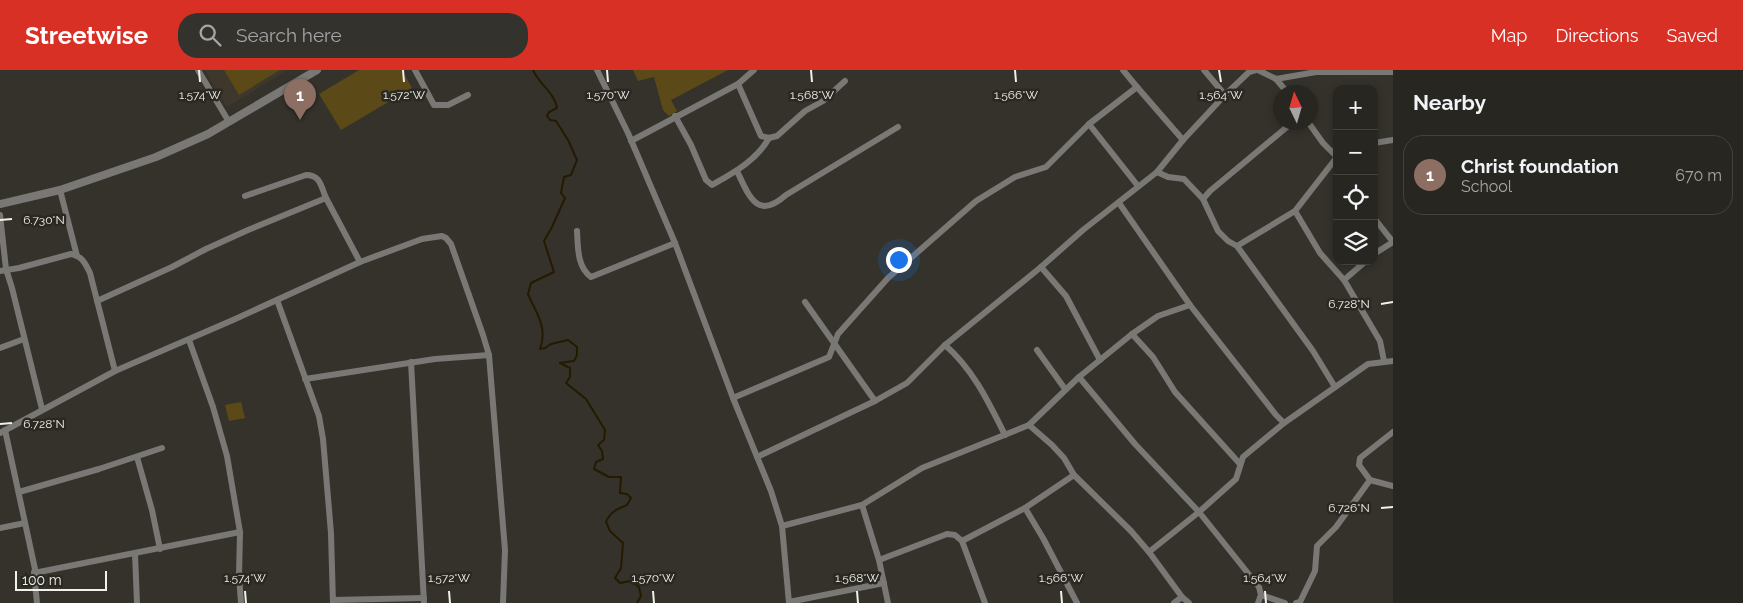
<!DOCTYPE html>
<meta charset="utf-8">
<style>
body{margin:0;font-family:Raleway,sans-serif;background:#33322d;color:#f1f3f6}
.controls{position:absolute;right:15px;top:15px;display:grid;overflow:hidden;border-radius:10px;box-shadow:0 2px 8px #0003}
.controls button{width:45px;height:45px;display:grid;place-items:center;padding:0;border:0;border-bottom:1px solid #43433e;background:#272620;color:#f1f3f6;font:25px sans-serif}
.compass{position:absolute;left:1273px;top:15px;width:45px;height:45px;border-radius:50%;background:#272620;box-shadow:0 2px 8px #0003;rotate:355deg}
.scale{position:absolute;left:15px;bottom:12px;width:92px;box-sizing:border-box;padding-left:5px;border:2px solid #f1f0eb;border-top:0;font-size:14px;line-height:18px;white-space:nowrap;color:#f1f0eb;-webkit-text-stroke:4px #2a2821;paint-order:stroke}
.you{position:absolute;left:898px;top:189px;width:18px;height:18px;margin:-12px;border:4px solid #fff;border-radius:50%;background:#1a73e8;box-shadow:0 0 0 8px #1a73e833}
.badge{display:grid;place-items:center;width:32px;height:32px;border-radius:50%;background:#d93025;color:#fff;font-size:16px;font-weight:700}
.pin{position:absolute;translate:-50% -41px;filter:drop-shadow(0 1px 2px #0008)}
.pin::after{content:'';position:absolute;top:26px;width:18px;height:15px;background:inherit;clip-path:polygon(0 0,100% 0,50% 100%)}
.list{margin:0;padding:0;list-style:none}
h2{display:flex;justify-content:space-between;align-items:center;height:65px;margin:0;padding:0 20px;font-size:21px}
h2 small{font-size:16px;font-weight:400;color:#a4a5a5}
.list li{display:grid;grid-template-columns:32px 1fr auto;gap:15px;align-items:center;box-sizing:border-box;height:80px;margin:0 10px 10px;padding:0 10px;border:1px solid #43433e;border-radius:20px}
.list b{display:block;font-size:19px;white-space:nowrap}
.list p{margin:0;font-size:16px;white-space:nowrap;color:#a4a5a5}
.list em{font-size:16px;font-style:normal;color:#a4a5a5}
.icon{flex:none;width:28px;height:28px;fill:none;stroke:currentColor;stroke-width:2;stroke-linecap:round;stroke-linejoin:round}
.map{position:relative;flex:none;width:1393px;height:533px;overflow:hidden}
header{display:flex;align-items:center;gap:30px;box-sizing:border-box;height:70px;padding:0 25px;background:#d93025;color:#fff}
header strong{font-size:24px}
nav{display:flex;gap:28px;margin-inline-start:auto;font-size:18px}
.search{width:350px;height:45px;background:#33322d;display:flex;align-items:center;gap:12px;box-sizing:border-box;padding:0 18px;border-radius:20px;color:#a4a5a5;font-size:19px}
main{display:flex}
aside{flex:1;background:#272620}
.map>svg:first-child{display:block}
.built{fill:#3d382b}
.green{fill:#5b4a17}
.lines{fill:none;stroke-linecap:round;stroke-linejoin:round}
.stream{stroke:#241a00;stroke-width:2}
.minor{stroke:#7a7875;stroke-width:6}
.tertiary{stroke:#7a7875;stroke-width:8}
.ticks{fill:none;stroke:#f1f0eb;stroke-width:2}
.ticks-label{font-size:12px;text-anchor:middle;fill:#f1f0eb;stroke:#2a2821;stroke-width:5;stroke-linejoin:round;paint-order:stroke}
</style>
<header>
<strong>Streetwise</strong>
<div class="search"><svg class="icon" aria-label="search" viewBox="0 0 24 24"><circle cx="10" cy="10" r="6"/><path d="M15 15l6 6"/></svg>Search here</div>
<nav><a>Map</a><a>Directions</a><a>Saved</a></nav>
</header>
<main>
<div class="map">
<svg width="1393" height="533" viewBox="0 0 1393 533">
<rect width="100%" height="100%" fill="#34322b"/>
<polygon class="built" points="204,0 288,0 227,37"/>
<g class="green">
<polygon points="224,0 280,0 239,25"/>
<polygon points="359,0 402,0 412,18 341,60 319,24"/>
<polygon points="633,0 728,0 671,30 677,41 669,46 663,40 654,7 638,11"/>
<polygon points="241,332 245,348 229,351 225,335"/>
</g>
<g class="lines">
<path class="stream" d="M533,0C539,14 555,23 557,38L549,42L547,46L550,50L556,51L568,70L577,90L571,105L564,107L561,123L565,128L552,157L544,171L554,202L531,213L528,224C536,243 548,257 540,279L545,278L551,274L568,270L577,277V285L574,291L560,293L570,298V307L566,313L586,329L605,360L604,370L598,375L602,381L603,389L596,392L594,399L609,407H621L620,423L627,424L631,428L627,435C617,439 610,442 606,452L610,461L623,473L621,498L615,508L620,513L630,511L639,517L641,526L637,533"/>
<g class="minor">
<polyline points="198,0 229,52"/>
<polyline points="415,0 434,35 448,35 468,25"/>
<polyline points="597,0 628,63 675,173 733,328 771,421 782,456 789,533"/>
<polyline points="1123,0 1137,17"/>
<polyline points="1204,0 1225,25"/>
<polyline points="1258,0 1276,9 1316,2 1393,2"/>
<polyline points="1276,9 1287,22"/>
<polyline points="738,14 761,66 769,68 777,66 805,41 823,31 845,11"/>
<path d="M675,46L691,75L706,110L712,115C733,103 757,90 769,68"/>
<polyline points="1308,52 1323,73 1337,87"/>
<polyline points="631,71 738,14 754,0"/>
<polyline points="1374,73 1393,70"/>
<path d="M737,101C749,126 757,151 786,125L898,57"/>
<polyline points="1157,102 1168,107 1184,109 1203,129 1218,161 1228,171 1237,176 1313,281 1335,317"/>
<polyline points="1138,116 1089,54 1137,17 1183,70"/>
<polyline points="60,120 77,186"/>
<path d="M245,126L306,105C321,105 321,117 326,128"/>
<polyline points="1203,129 1210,121 1293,52"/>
<polyline points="1119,133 1190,235 1276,345 1284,353"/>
<polyline points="1295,141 1320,183 1344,210 1380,271 1384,291"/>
<polyline points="0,145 6,199 12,218 42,339"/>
<polyline points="1374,148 1393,172 1374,184"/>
<path d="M577,161C578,177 577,197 591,207L675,173"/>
<polyline points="1237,176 1295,141 1337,87"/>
<polyline points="1041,197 1066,226 1100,290"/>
<path d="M0,201L19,198L71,184C82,186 85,193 90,203L115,301"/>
<polyline points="1344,210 1366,191"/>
<polyline points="277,230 319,346 323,369 331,463 333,533"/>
<polyline points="97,231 172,197 206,179 248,160 326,128 360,192"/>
<polyline points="805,232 875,331"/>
<polyline points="1132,264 1153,287 1175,322 1240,394"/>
<polyline points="189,270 213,337 227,386 240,462 239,506 241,533"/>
<path d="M945,275C973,299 989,333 1005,365"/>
<polyline points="0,278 24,269"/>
<polyline points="1037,280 1065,319"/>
<polyline points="411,292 424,533"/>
<polyline points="1079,307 1135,374 1199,442 1259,517 1261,525 1258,533"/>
<polyline points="305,309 435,289 489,285"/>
<polyline points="733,328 829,287 838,264 888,208 976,131 1015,107 1046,97 1089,54"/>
<polyline points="1029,355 1052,375 1064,388 1074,405 1131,461 1149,482 1182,527 1189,533"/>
<polyline points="5,360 35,499 34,503 37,533"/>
<polyline points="1393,362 1360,388 1359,395 1370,410 1393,416"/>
<polyline points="0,363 115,301 233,250 360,192 422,169 435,167 442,166 446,168 451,174 483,265 489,285 505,480 503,533"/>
<polyline points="137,387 152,440 160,479"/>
<polyline points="757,387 875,331 907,313 945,275 1041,197 1083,160 1157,102 1183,70 1225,25 1249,2 1256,0"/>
<polyline points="19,422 99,399 162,378"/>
<polyline points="862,435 879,490 888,533"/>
<polyline points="1025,438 1043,468 1077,533"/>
<polyline points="782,456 862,435 922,398 1029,355 1079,307 1132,264 1158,246 1190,235"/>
<polyline points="0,458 25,453"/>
<polyline points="962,471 1025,438 1074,405"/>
<polyline points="1149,482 1199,442 1236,409 1243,387 1284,353 1368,294 1393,291"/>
<polyline points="135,484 137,533"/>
<polyline points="879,490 947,464 955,465 962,471 985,533"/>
<polyline points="34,503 240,462"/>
<polyline points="1261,525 1285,533"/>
<polyline points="333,530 424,528"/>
<polyline points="789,532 884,513"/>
<polyline points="1174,533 1182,527"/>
<polyline points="1296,533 1300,532 1315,501 1317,476 1336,457 1370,410"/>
</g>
<polyline class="tertiary" points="0,134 60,120 156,87 208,64 317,0"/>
</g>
<path class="ticks" d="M199,0L200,12M403,0L404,12M607,0L608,12M811,0L812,12M1015,0L1016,12M1219,0L1221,12M0,150L12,149M1381,234L1393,232M0,354L12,353M1381,438L1393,437M245,521L246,533M449,521L450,533M653,521L654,533M857,521L858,533M1061,521L1062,533M1265,521L1266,533"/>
<g class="ticks-label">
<text x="200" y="29">1.574°W</text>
<text x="404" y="29">1.572°W</text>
<text x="608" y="29">1.570°W</text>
<text x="812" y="29">1.568°W</text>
<text x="1016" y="29">1.566°W</text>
<text x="1221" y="29">1.564°W</text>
<text x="44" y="154">6.730°N</text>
<text x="1349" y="238">6.728°N</text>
<text x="44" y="358">6.728°N</text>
<text x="1349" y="442">6.726°N</text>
<text x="245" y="512">1.574°W</text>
<text x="449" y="512">1.572°W</text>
<text x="653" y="512">1.570°W</text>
<text x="857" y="512">1.568°W</text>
<text x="1061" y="512">1.566°W</text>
<text x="1265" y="512">1.564°W</text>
</g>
</svg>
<div class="controls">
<button>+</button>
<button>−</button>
<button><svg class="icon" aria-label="locate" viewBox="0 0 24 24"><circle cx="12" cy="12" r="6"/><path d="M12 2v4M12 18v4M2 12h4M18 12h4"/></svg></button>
<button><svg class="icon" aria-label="layers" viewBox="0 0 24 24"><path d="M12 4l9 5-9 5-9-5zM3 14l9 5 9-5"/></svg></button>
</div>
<svg class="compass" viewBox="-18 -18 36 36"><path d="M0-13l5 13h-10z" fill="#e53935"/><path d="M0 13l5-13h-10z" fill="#a4a5a5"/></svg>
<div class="scale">100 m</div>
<div class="you"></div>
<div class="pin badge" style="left:300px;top:50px;background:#8d6e63">1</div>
</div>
<aside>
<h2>Nearby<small></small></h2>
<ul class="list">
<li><span class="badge" style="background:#8d6e63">1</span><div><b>Christ foundation</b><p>School</p></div><em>670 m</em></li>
</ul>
</aside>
</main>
